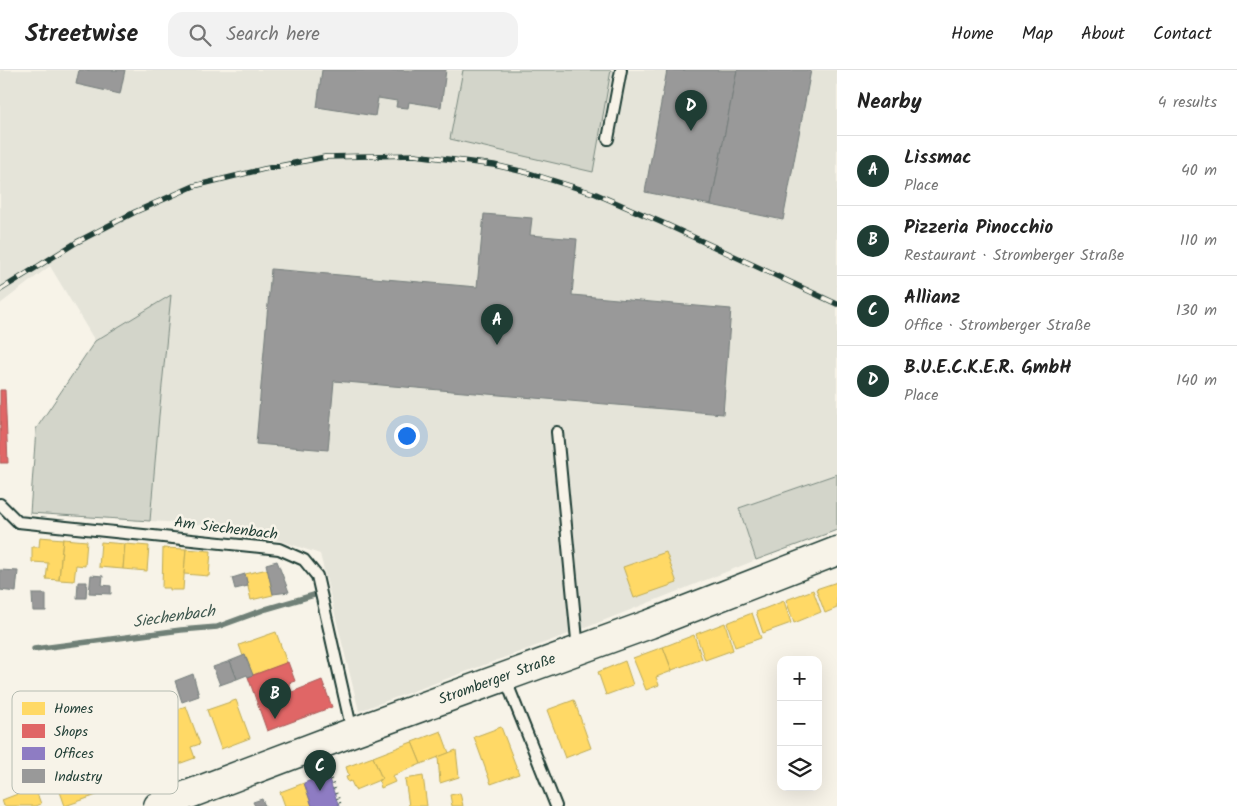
<!DOCTYPE html>
<meta charset="utf-8">
<style>
body{margin:0;font-family:Kalam,sans-serif;background:#f2f2f2;color:#222}
.controls{position:absolute;right:15px;bottom:15px;display:grid;overflow:hidden;border-radius:10px;box-shadow:0 5px 20px #0002}
.controls button{width:45px;height:45px;display:grid;place-items:center;padding:0;border:0;border-bottom:1px solid #e0e0e0;background:#fff;color:#222;font:25px sans-serif}
.you{position:absolute;left:406px;top:365px;width:18px;height:18px;margin:-12px;border:4px solid #fff;border-radius:50%;background:#1a73e8;box-shadow:0 0 0 8px #1a73e833}
.badge{display:grid;place-items:center;width:32px;height:32px;border-radius:50%;background:#1f3d34;color:#fff;font-size:16px;font-weight:700}
.pin{position:absolute;translate:-50% -41px;filter:drop-shadow(0 1px 2px #0008)}
.pin::after{content:'';position:absolute;top:26px;width:18px;height:15px;background:inherit;clip-path:polygon(0 0,100% 0,50% 100%)}
.list{margin:0;padding:0;list-style:none}
h2{display:flex;justify-content:space-between;align-items:center;height:65px;margin:0;padding:0 20px;font-size:21px}
h2 small{font-size:16px;font-weight:400;color:#767676}
.list li{display:grid;grid-template-columns:32px 1fr auto;gap:15px;align-items:center;box-sizing:border-box;height:70px;padding:0 20px;border-top:1px solid #e0e0e0}
.list b{display:block;font-size:19px;white-space:nowrap}
.list p{margin:0;font-size:16px;white-space:nowrap;color:#767676}
.list em{font-size:16px;font-style:normal;color:#767676}
.icon{flex:none;width:28px;height:28px;fill:none;stroke:currentColor;stroke-width:2;stroke-linecap:round;stroke-linejoin:round}
.map{position:relative;flex:none;width:837px;height:736px;overflow:hidden}
header{display:flex;align-items:center;gap:30px;box-sizing:border-box;height:70px;padding:0 25px;background:#fff;border-bottom:1px solid #e0e0e0}
header strong{font-size:24px}
nav{display:flex;gap:28px;margin-inline-start:auto;font-size:18px}
.search{width:350px;height:45px;background:#f2f2f2;display:flex;align-items:center;gap:12px;box-sizing:border-box;padding:0 18px;border-radius:15px;color:#767676;font-size:19px}
main{display:flex}
aside{flex:1;background:#fff}
.map>svg:first-child{display:block}
.built{fill:#e5e4d9}
.green{fill:#d3d5ca;stroke:#79897f}
.homes{fill:#ffd966;stroke:#bcaa57}
.shops{fill:#e06666;stroke:#a65a57}
.offices{fill:#8e7cc3;stroke:#6d6998}
.industry{fill:#999;stroke:#747d7b}
.lines{fill:none;stroke-linecap:round;stroke-linejoin:round}
.stream{stroke:#6f8077;stroke-width:5.5}
.lane-casing{stroke:#1f3d34;stroke-width:14}
.secondary-casing{stroke:#1f3d34;stroke-width:31}
.path{stroke:#1f3d34;stroke-width:3;stroke-dasharray:1 4;stroke-linecap:butt}
.lane{stroke:#f7f3e8;stroke-width:10}
.secondary{stroke:#f7f3e8;stroke-width:28}
.rail-casing{stroke:#1f3d34;stroke-width:5.5}
.rail{stroke:#f7f3e8;stroke-width:4;stroke-dasharray:11;stroke-linecap:butt}
.labels{text-anchor:middle;dominant-baseline:central;stroke-width:5;stroke-linejoin:round;paint-order:stroke}
.street-label{font-size:15px;fill:#1f3d34;stroke:#f7f3e8}
.water-label{font-size:16px;font-style:italic;fill:#405950;stroke:#f7f3e8}
.key{fill:#f7f3e8;stroke:#b6bcb2;stroke-width:1}
.key-label{font-size:14px;fill:#1f3d34}
</style>
<header>
<strong>Streetwise</strong>
<div class="search"><svg class="icon" aria-label="search" viewBox="0 0 24 24"><circle cx="10" cy="10" r="6"/><path d="M15 15l6 6"/></svg>Search here</div>
<nav><a>Home</a><a>Map</a><a>About</a><a>Contact</a></nav>
</header>
<main>
<div class="map">
<svg width="837" height="736" viewBox="0 0 837 736">
<rect width="100%" height="100%" fill="#f7f3e8"/>
<filter id="ink" filterUnits="userSpaceOnUse"><feTurbulence type="fractalNoise" baseFrequency=".02" numOctaves="2"/><feDisplacementMap in="SourceGraphic" scale="10" xChannelSelector="R" yChannelSelector="G"/><feConvolveMatrix kernelMatrix="1 2 1 2 8 2 1 2 1" color-interpolation-filters="sRGB"/></filter>
<g filter="url(#ink)">
<polygon class="built" points="0,0 837,0 837,404 739,438 756,490 590,556 359,641 320,484 239,457 150,451 170,226 95,271 50,196 0,234"/>
<g class="green">
<polygon points="463,0 611,0 593,102 450,69"/>
<polygon points="171,225 159,346 150,451 30,443 36,359 95,271"/>
<polygon points="837,404 837,460 756,490 739,438"/>
</g>
<g class="homes">
<polygon points="40,467 63,469 59,510 46,509 48,493 32,492 32,477 39,477"/>
<polygon points="63,469 87,471 85,496 76,495 74,511 59,510"/>
<polygon points="101,472 125,474 123,499 99,497"/>
<polygon points="125,474 149,476 147,501 123,499"/>
<polygon points="163,478 186,479 183,520 170,520 170,518 162,518"/>
<polygon points="186,479 211,481 209,506 184,504"/>
<polygon points="666,482 677,513 634,528 623,497"/>
<polygon points="268,499 273,525 251,530 245,504"/>
<polygon points="837,512 837,538 825,543 816,519"/>
<polygon points="813,520 821,542 794,553 786,530"/>
<polygon points="784,531 791,553 763,563 756,542"/>
<polygon points="752,543 761,568 735,577 727,553"/>
<polygon points="725,553 733,580 705,590 696,564"/>
<polygon points="276,562 287,593 253,605 245,585 243,586 239,575"/>
<polygon points="694,565 702,589 672,600 663,577"/>
<polygon points="663,577 672,601 656,607 659,615 646,620 633,588"/>
<polygon points="625,591 633,615 606,625 598,602"/>
<polygon points="236,630 250,668 221,679 207,640"/>
<polygon points="574,630 591,678 565,688 547,640"/>
<polygon points="186,636 200,674 191,677 195,688 173,696 165,674 174,670 165,644"/>
<polygon points="501,657 519,704 491,714 474,667"/>
<polygon points="441,661 449,683 421,694 412,672"/>
<polygon points="412,672 421,694 392,706 395,712 381,718 379,710 382,709 373,687"/>
<polygon points="456,680 459,707 440,713 438,687"/>
<polygon points="373,687 382,709 355,720 351,711 348,712 346,707 349,706 346,697"/>
<polygon points="107,695 115,718 91,727 82,704"/>
<polygon points="82,704 91,727 65,736 57,713"/>
<polygon points="423,706 427,736 409,736 405,709"/>
<polygon points="304,713 312,736 285,736 280,722"/>
<polygon points="34,715 41,734 36,736 4,736 2,730 20,723 19,720"/>
<polygon points="460,723 463,736 452,736 450,725"/>
</g>
<g class="shops">
<polygon points="0,320 5,320 8,393 0,393"/>
<polygon points="288,592 295,611 289,613 292,622 322,610 332,637 267,661 248,607"/>
</g>
<polygon class="offices" points="327,704 339,736 312,736 304,713"/>
<g class="industry">
<polygon points="79,0 125,0 120,24 76,14"/>
<polygon points="322,0 446,0 441,37 409,32 408,38 396,37 397,31 378,28 375,46 317,37"/>
<polygon points="667,0 737,0 711,135 645,122"/>
<polygon points="737,0 811,0 783,150 711,135"/>
<polygon points="484,144 532,148 530,165 577,169 572,225 731,239 723,344 334,311 328,380 256,374 271,199 477,217"/>
<polygon points="277,491 289,522 273,524 266,494"/>
<polygon points="0,500 18,501 16,522 0,520"/>
<polygon points="245,504 248,516 235,519 232,508"/>
<polygon points="91,505 103,506 102,515 111,516 111,524 89,523"/>
<polygon points="78,512 87,512 86,528 77,528"/>
<polygon points="32,524 46,524 46,541 33,541"/>
<polygon points="245,585 253,605 248,607 247,605 237,609 230,591"/>
<polygon points="230,591 237,609 220,615 213,597"/>
<polygon points="193,604 199,626 182,632 175,611"/>
<polygon points="262,729 265,736 255,736 253,732"/>
</g>
<g class="lines">
<polyline class="stream" points="34,579 181,560 217,557 266,539 314,525"/>
<g class="lane-casing">
<g id="lane">
<polyline points="608,69 621,0"/>
<polyline points="557,362 578,580"/>
<polyline points="0,434 18,452 279,479 304,490 317,506 352,661"/>
<polyline points="505,608 556,736"/>
</g>
</g>
<g class="secondary-casing">
<g id="secondary">
<path id="s1" d="M158,736L353,662L650,554L837,481"/>
</g>
</g>
<polyline class="path" points="325,695 341,736"/>
<use href="#lane" class="lane"/>
<use href="#secondary" class="secondary"/>
<g class="rail-casing">
<polyline id="rail" points="0,220 77,172 135,142 194,116 264,99 325,87 415,85 494,95 529,103 596,124 663,153 837,234"/>
</g>
<use href="#rail" class="rail"/>
</g>
</g>
<g class="labels">
<g class="street-label">
<text transform="translate(226 459) rotate(7)">Am Siechenbach</text>
<text stroke="none"><textPath href="#s1" startOffset="362">Stromberger Straße</textPath></text>
</g>
<g class="water-label">
<text transform="translate(174 547) rotate(-8)">Siechenbach</text>
</g>
</g>
<rect x="12" y="621" width="166" height="103" rx="8" class="key"/>
<rect x="22" y="632" width="23" height="13" fill="#ffd966"/>
<rect x="22" y="654" width="23" height="14" fill="#e06666"/>
<rect x="22" y="677" width="23" height="13" fill="#8e7cc3"/>
<rect x="22" y="699" width="23" height="14" fill="#999"/>
<g class="key-label">
<text x="54" y="643">Homes</text>
<text x="54" y="666">Shops</text>
<text x="54" y="688">Offices</text>
<text x="54" y="711">Industry</text>
</g>
</svg>
<div class="controls">
<button>+</button>
<button>−</button>
<button><svg class="icon" aria-label="layers" viewBox="0 0 24 24"><path d="M12 4l9 5-9 5-9-5zM3 14l9 5 9-5"/></svg></button>
</div>
<div class="you"></div>
<div class="pin badge" style="left:497px;top:275px">A</div>
<div class="pin badge" style="left:275px;top:649px">B</div>
<div class="pin badge" style="left:320px;top:721px">C</div>
<div class="pin badge" style="left:691px;top:61px">D</div>
</div>
<aside>
<h2>Nearby<small>4 results</small></h2>
<ul class="list">
<li><span class="badge">A</span><div><b>Lissmac</b><p>Place</p></div><em>40 m</em></li>
<li><span class="badge">B</span><div><b>Pizzeria Pinocchio</b><p>Restaurant · Stromberger Straße</p></div><em>110 m</em></li>
<li><span class="badge">C</span><div><b>Allianz</b><p>Office · Stromberger Straße</p></div><em>130 m</em></li>
<li><span class="badge">D</span><div><b>B.U.E.C.K.E.R. GmbH</b><p>Place</p></div><em>140 m</em></li>
</ul>
</aside>
</main>
